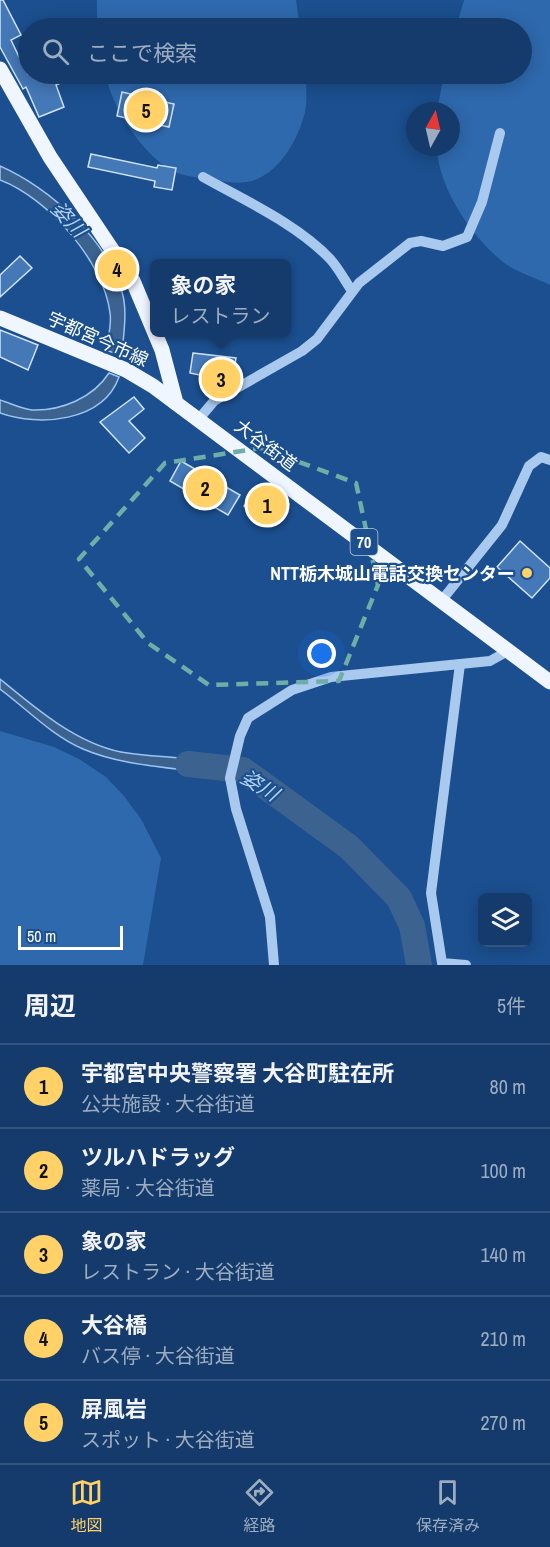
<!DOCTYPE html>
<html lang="ja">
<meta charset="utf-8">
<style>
body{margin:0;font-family:"Archivo Narrow","Noto Sans JP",sans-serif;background:#1d4271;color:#f1f3f6}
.controls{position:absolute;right:18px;bottom:18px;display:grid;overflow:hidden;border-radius:9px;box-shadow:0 3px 15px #0003}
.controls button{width:54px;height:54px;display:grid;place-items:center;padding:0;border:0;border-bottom:2px solid #33557e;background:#143b6b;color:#f1f3f6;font:30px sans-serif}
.compass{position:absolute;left:406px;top:102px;width:54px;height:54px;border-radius:50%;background:#143b6b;box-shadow:0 3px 15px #0003;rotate:8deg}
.scale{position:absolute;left:18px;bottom:15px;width:105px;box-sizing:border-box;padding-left:6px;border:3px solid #fff;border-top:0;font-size:16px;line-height:21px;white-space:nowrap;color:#fff;-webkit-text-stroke:4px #1b4f8f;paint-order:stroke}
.you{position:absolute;left:322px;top:654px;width:21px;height:21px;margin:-15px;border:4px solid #fff;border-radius:50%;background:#1a73e8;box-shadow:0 0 0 9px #1a73e833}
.badge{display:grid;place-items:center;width:39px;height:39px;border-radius:50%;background:#ffd166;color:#111;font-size:20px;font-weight:700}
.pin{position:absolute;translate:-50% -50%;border:3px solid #fff;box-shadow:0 2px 6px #0006}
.popup{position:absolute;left:150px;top:259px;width:141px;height:78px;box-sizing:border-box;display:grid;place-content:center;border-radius:9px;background:#143b6b;filter:drop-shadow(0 2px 4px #0005);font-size:20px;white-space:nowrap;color:#9dadc1}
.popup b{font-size:22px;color:#f1f3f6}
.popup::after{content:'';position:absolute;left:50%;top:100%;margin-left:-12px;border:12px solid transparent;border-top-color:#143b6b}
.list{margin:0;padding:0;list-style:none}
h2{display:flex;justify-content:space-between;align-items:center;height:78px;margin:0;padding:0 24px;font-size:26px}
h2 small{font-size:20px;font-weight:400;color:#9dadc1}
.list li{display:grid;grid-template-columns:39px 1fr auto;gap:18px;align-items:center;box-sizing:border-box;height:84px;padding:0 24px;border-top:2px solid #33557e}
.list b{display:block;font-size:22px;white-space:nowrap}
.list p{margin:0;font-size:20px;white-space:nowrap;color:#9dadc1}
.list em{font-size:20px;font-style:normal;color:#9dadc1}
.icon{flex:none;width:33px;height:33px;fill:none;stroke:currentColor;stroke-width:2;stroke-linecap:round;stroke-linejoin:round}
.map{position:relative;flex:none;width:550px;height:965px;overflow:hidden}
.search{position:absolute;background:#143b6b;box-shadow:0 3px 15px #0003;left:18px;right:18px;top:18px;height:66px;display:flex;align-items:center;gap:15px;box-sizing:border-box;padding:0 21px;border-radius:33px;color:#9dadc1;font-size:22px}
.sheet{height:498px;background:#143b6b}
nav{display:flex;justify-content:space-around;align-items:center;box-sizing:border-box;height:84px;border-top:2px solid #33557e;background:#143b6b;font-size:16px;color:#9dadc1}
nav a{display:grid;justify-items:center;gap:3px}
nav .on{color:#ffd166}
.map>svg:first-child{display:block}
.green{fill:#2e69ad}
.water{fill:#3c6290;stroke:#9cc4f0;stroke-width:1.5}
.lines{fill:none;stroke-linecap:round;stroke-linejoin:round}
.river{stroke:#3c6290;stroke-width:26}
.building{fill:#4478b7;stroke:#cfe3fa;stroke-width:1.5}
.minor{stroke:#a9c9ee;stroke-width:10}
.major{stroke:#f0f6ff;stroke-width:15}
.marked{fill:none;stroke:#6fada8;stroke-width:4.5;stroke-dasharray:12 8;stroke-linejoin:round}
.poi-dot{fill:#ffd166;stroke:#1b4f8f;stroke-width:2}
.labels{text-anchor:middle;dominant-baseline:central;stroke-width:4.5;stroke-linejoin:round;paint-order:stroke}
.shield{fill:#1b4f8f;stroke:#bbcadd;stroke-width:1.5}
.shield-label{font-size:16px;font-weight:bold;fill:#fff}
.street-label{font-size:18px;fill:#fff;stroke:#1b4f8f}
.poi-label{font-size:18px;font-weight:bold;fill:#fff;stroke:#1b4f8f;text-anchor:end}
.water-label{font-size:20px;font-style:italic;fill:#b5d3f5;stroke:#1b4f8f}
</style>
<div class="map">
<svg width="550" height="965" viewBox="0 0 550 965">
<rect width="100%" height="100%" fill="#1b4f8f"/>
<g class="green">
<polygon points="97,0 296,0 300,28 97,28"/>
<path d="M464,0H550V285C536,278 516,272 503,262C472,237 438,188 437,147H451V111H437L444,74H522V28H456Z"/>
<path d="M105,74H306C306,88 308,106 303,119C296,143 278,173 252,181C238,185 221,181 207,179C194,177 177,175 167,168C138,147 113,108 105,74Z"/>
<polygon points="0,731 54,747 79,759 106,777 124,796 141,819 161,858 143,965 0,965"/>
</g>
<g class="water">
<path d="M0,166C49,188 106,238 122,292C128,311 123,336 122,356L106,350C108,338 112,324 110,313C104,262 48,198 0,180Z"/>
<path d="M109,373L119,377C103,422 39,427 0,413V400C10,403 21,409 32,410C61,411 93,398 109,373Z"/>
<path d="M0,679C35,708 76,743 121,752C154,758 188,756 221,764L220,775C175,767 125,767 83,749C51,735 27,709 0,689Z"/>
</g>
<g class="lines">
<polyline class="river" points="188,764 243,770 349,847 399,898 412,926 419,965"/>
</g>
<g class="building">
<polygon points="0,0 3,0 21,35 11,40 24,67 28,64 28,74 82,74 56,85 64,107 39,117 26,87 23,89 0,47"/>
<polygon points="122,92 174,104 169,127 117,116"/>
<polygon points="91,154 157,168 158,165 176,168 172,190 154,187 155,181 88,167"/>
<polygon points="20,256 32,268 0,297 0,275"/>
<polygon points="0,330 38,345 28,370 0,357"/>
<polygon points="193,353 236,358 234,370 240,370 240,378 233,382 190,373"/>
<polygon points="134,397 144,409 129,421 145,438 129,453 100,422"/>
<polygon points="181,461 240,495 228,515 170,481"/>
<polygon points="261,484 289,504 272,526 244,506"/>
<polygon points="520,541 550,568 550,578 532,598 497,567"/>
</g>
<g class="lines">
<g class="minor">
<path d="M203,177C244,200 299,225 331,260C339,269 345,281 352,291"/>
<polyline points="198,420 214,401 302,351 317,339 359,283 410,243 421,241 443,246 467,237 482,202 500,133"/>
<polyline points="442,600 502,525 529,466 541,457 550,460"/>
<polyline points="460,664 431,893 442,963 466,965"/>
<polyline points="274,965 270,917 236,809 230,778 240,736 248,718 292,690 331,677 490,661 508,651"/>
</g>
<g class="major">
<polyline points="0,69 50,157 133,281 162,350 176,403"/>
<polyline points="0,318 126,370 153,386 550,682"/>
</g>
</g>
<path class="marked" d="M261,448L356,483L378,585L339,681L209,685L148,643L79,559L165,463Z"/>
<circle class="poi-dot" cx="527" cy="573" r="6"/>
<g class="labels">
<rect class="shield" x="350.5" y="529" width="27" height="26" rx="4.5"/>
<g class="shield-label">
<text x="364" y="542">70</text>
</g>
<g class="street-label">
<text transform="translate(98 339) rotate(24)">宇都宮今市線</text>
<text transform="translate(266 445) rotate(37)">大谷街道</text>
</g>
<g class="poi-label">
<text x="515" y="573">NTT栃木城山電話交換センター</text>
</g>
<g class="water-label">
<text transform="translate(69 219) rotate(47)">姿川</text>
<text transform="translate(260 785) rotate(32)">姿川</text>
</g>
</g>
</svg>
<div class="controls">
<button><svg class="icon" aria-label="layers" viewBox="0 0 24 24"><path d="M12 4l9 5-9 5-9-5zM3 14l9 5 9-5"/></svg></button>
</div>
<svg class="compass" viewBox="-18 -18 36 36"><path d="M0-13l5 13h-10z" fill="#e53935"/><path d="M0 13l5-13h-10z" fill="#9dadc1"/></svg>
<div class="scale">50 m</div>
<div class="you"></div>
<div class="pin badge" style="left:267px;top:505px">1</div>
<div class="pin badge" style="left:205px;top:488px">2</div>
<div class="pin badge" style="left:221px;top:379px">3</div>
<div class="popup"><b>象の家</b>レストラン</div>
<div class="pin badge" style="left:117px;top:269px">4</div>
<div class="pin badge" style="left:146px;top:110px">5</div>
<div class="search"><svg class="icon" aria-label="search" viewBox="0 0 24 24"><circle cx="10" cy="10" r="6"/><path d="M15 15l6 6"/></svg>ここで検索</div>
</div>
<section class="sheet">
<h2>周辺<small>5件</small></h2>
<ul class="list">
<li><span class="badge">1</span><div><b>宇都宮中央警察署 大谷町駐在所</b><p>公共施設 · 大谷街道</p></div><em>80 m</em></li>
<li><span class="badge">2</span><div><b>ツルハドラッグ</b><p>薬局 · 大谷街道</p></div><em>100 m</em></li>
<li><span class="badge">3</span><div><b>象の家</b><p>レストラン · 大谷街道</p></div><em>140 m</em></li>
<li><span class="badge">4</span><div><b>大谷橋</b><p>バス停 · 大谷街道</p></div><em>210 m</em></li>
<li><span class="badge">5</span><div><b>屏風岩</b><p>スポット · 大谷街道</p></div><em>270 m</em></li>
</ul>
</section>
<nav>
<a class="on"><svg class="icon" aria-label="map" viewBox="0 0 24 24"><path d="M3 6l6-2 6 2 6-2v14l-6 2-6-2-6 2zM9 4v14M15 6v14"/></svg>地図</a>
<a><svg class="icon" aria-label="directions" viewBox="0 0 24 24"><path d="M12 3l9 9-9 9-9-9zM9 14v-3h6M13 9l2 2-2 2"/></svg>経路</a>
<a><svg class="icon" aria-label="saved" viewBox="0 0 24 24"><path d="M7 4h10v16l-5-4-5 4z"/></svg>保存済み</a>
</nav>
